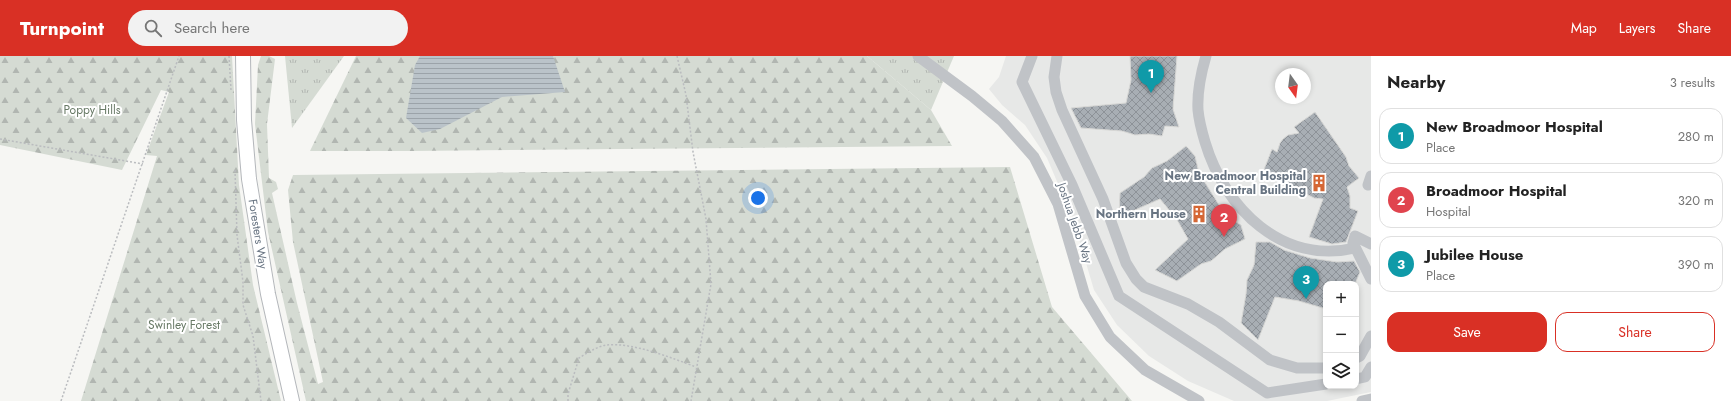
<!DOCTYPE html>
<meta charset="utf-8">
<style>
body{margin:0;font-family:Jost,sans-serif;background:#f2f2f2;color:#222}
.controls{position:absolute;right:12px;bottom:12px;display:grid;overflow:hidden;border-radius:8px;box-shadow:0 2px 6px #0003}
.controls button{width:36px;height:36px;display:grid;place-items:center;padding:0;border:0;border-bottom:1px solid #e0e0e0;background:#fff;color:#222;font:20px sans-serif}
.compass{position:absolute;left:1275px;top:12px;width:36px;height:36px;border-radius:50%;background:#fff;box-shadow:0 2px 6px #0003;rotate:166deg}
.you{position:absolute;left:758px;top:142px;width:14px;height:14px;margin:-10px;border:3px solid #fff;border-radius:50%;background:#1a73e8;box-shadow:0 0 0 6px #1a73e833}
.badge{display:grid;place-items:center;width:26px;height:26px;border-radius:50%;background:#d93025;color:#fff;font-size:13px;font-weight:700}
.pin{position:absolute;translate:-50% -33px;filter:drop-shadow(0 1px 2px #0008)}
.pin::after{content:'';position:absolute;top:21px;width:14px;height:12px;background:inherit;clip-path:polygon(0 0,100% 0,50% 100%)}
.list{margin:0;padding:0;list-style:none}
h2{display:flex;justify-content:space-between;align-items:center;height:52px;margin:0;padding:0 16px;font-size:17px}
h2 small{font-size:13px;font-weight:400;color:#767676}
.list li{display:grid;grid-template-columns:26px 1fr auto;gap:12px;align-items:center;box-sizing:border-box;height:56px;margin:0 8px 8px;padding:0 8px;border:1px solid #e0e0e0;border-radius:12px}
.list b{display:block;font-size:15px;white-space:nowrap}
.list p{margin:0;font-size:13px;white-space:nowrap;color:#767676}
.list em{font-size:13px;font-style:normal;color:#767676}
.actions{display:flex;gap:8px;padding:12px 16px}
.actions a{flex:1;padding:9px 0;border:1px solid #d93025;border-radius:12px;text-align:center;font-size:14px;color:#d93025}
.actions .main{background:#d93025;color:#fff}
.icon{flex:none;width:22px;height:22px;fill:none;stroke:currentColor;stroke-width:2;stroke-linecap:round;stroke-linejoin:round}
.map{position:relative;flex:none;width:1371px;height:345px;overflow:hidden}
header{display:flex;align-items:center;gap:24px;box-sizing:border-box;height:56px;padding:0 20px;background:#d93025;color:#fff}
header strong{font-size:19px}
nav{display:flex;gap:22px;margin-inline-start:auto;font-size:14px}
.search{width:280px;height:36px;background:#f2f2f2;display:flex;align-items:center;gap:10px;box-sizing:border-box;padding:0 14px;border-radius:22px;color:#767676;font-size:15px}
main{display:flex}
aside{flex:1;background:#fff}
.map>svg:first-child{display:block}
.built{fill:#e7e8e7;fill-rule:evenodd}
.grass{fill:url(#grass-tufts)}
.forest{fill:url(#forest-firs)}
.water{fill:url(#water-rules)}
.building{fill:url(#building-cross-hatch);stroke:#d8d8d6}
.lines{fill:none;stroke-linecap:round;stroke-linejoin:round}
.major-casing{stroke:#b4b7bb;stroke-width:16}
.path{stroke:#babcbf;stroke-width:1.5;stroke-dasharray:2 2;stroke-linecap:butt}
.minor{stroke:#c0c3c7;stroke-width:11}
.major{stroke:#fff;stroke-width:14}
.labels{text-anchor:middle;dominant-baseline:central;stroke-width:4;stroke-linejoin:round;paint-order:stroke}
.park-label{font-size:12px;fill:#687a66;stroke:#fff}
.poi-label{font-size:12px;font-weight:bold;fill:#687482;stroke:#fff;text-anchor:end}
.street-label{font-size:12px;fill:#687482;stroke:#fff}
</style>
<header>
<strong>Turnpoint</strong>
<div class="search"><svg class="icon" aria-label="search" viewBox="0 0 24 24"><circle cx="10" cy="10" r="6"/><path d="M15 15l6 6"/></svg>Search here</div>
<nav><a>Map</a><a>Layers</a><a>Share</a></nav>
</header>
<main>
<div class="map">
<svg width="1371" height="345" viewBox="0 0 1371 345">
<defs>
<pattern id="grass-tufts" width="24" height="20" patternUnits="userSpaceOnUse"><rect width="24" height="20" fill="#d5dbd3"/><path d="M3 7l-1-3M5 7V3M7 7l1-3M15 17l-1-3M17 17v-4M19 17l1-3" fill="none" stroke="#b1b6b1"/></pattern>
<pattern id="forest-firs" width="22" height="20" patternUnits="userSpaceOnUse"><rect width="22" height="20" fill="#d5dbd3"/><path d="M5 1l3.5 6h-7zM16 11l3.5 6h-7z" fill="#b1b6b1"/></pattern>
<pattern id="water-rules" width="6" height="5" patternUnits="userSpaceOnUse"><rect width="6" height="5" fill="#bac3c9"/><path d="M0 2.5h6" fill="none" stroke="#9ba3a9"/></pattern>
<pattern id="building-cross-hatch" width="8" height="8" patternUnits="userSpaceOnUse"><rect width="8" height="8" fill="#a8aeb4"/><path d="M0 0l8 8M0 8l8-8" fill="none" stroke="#8d9298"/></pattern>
</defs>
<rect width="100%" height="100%" fill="#f6f6f3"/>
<path class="built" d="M1006,0H1371V336L1327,345H1234L1188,325L1149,300L1117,269L1094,234L1073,163L1047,102L1025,69L1002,49L989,33L999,21ZM1281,18H1305V42H1281ZM1326,228H1356V330H1326Z"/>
<g class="grass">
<polygon points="285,0 344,0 292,72"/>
<polygon points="867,0 954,0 931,54"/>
</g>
<g class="forest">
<polygon points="0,0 232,0 239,129 253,229 281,345 81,345 157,100 146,99 169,36 161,34 122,114 0,89"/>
<polygon points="261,0 269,0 275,3 267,68 269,122 276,126 278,133 272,137 297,247 318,328 323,326 293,186 288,134 293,119 1010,111 1052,251 1132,345 306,345 268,176 255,68 258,9"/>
<polygon points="356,0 867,0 931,54 952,90 412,95 310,95"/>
</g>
<polygon class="water" points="420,0 553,0 565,36 502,41 440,73 422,77 406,62 415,9"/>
<g class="building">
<polygon points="1130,0 1177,0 1173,53 1179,71 1165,70 1162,80 1149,78 1135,79 1122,75 1081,72 1071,52 1126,47 1131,24"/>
<polygon points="1315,56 1346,101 1349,110 1359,122 1347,131 1350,140 1350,152 1358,155 1346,186 1332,188 1309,181 1323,143 1314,142 1263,116 1272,93 1277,96 1280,87 1283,83 1288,79 1299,77 1294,71"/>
<polygon points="1186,90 1195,100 1199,117 1226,160 1241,169 1245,183 1225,193 1211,205 1201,208 1177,225 1155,214 1188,183 1176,162 1160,143 1119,161 1120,137 1144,121 1152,112 1167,105"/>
<polygon points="1256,186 1270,186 1284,194 1310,202 1337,206 1354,205 1360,216 1355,228 1326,228 1326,253 1299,245 1275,241 1258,284 1241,267 1246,238 1247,224 1254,209"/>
</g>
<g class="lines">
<g class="major-casing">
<polyline id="major" points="243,0 244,64 249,123 268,238 292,345"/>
</g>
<g class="path">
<polyline points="229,0 231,34"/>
<polyline points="677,0 686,39 693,96 706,163 711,228 691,345"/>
<polyline points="0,83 143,108"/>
<polyline points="235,114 237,179 243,226 243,249 253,280 261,345"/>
<polyline points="61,345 179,0"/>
<path d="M568,345V338L579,302C587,297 596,291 606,289C632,286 672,302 696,311"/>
</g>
<g class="minor">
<polyline points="918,0 972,40 1002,65 1034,101 1058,148 1085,240 1110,281 1145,314 1199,345"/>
<polyline points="1032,0 1022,26 1072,129 1119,240 1267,337 1326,328"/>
<polyline points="1057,0 1054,21 1056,36 1062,54 1103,143 1126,207 1136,223 1144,231 1188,248 1219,266 1270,304 1297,312 1326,312"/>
<path d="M1206,0C1201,17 1197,36 1198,54C1199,65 1202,76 1205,86C1225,153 1282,209 1355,192"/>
<polyline points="1368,129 1371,120"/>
<polyline points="1371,188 1355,180 1353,187 1371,223"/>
<polyline points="1356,302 1360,300 1371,280"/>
<polyline points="1356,323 1365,321 1371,311"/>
<polyline points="1362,345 1371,343"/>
</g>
<use href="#major" class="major"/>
</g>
<defs>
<g id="building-bare" transform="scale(1.38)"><path d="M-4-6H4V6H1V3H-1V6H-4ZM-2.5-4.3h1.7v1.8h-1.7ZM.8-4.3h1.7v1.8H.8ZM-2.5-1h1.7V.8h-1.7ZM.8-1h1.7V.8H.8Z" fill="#d56735" stroke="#fff" stroke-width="2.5" paint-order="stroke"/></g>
</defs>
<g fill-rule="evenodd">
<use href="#building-bare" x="1319" y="127"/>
<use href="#building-bare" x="1199" y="158"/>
</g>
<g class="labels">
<g class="park-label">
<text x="92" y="54">Poppy Hills</text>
<text x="184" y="269">Swinley Forest</text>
</g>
<g class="poi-label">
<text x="1306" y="120">New Broadmoor Hospital<tspan x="1306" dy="14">Central Building</tspan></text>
<text x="1186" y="158">Northern House</text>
</g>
<g class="street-label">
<text transform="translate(1075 167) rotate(71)">Joshua Jebb Way</text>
<text transform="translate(258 178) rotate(81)">Foresters Way</text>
</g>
</g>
</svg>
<div class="controls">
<button>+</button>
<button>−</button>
<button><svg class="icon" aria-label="layers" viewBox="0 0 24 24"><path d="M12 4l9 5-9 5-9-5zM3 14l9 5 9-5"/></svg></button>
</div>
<svg class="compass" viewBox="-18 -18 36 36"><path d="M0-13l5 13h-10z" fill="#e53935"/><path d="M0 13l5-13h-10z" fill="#767676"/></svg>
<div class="you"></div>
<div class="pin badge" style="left:1151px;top:37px;background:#0f9aa8">1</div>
<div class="pin badge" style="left:1224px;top:181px;background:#e0444e">2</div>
<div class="pin badge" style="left:1306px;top:243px;background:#0f9aa8">3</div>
</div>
<aside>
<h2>Nearby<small>3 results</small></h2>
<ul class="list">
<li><span class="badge" style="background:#0f9aa8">1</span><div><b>New Broadmoor Hospital</b><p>Place</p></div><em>280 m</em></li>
<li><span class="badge" style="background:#e0444e">2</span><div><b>Broadmoor Hospital</b><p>Hospital</p></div><em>320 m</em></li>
<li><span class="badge" style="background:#0f9aa8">3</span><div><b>Jubilee House</b><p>Place</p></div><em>390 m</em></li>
</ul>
<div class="actions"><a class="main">Save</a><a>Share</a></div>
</aside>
</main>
